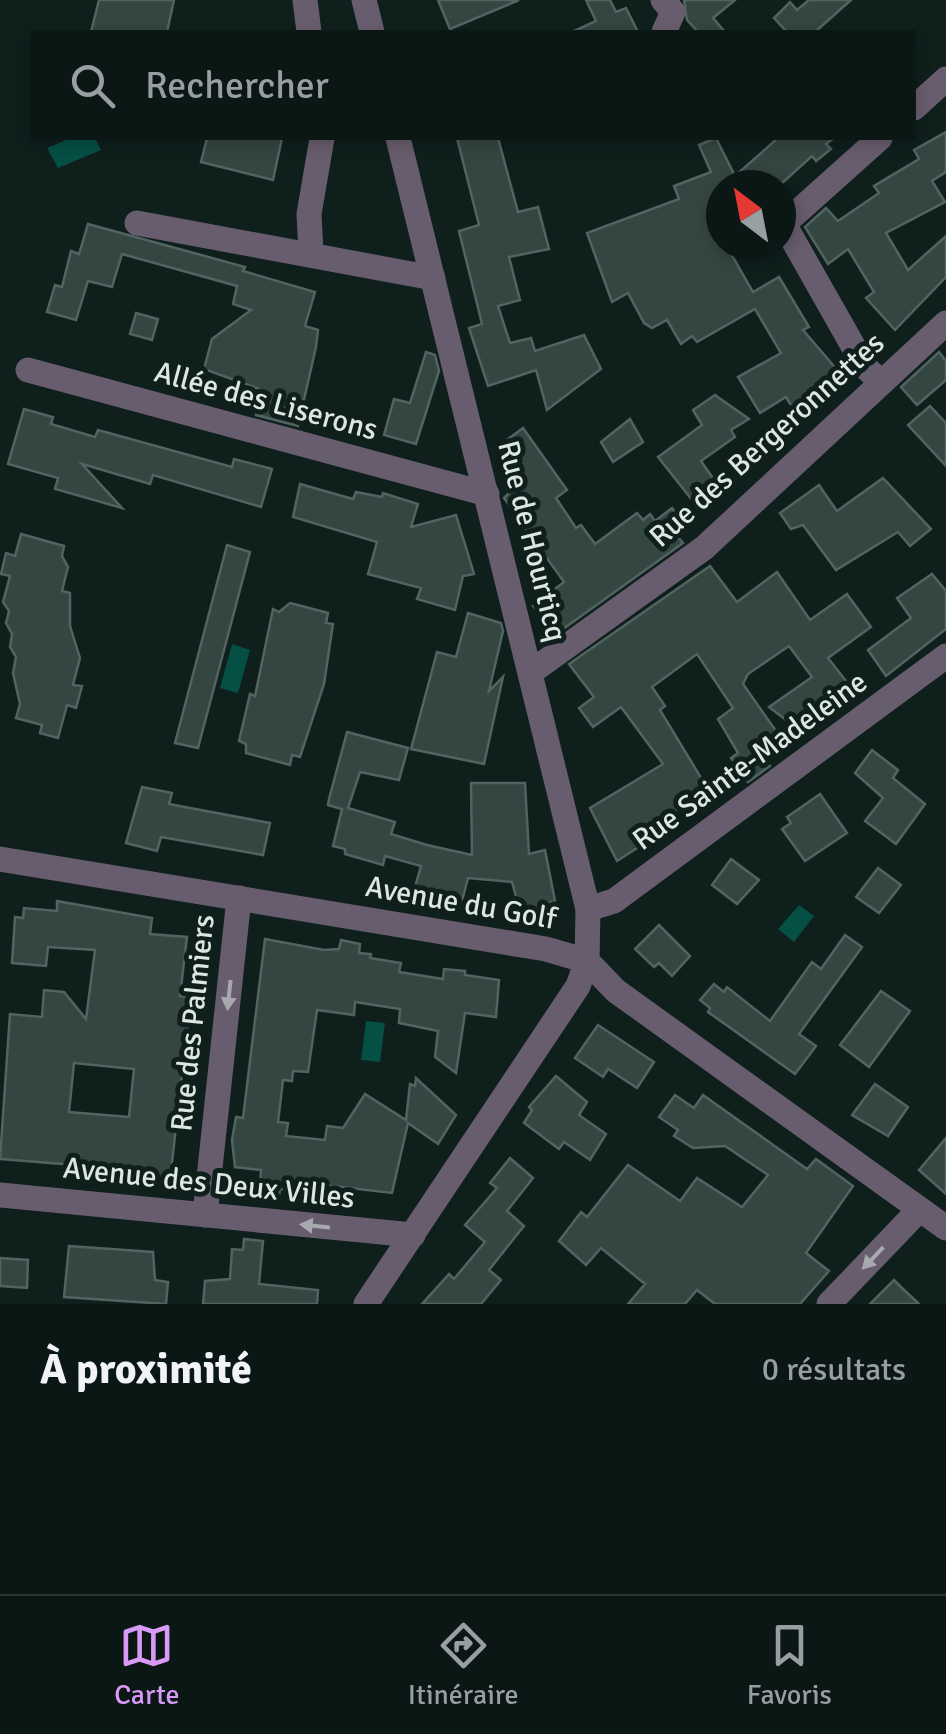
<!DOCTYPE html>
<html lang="fr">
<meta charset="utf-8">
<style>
body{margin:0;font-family:Signika,sans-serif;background:#182422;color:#f1f3f6}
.compass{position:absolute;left:706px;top:170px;width:90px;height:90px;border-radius:50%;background:#0a1715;box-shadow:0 5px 15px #0003;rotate:328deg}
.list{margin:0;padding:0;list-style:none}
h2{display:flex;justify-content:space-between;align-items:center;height:130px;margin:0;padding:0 40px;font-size:42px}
h2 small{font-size:32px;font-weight:400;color:#999fa0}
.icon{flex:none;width:55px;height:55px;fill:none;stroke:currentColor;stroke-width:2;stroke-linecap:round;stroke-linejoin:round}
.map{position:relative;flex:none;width:946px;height:1304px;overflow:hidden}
.search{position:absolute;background:#0a1715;box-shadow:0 5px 15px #0003;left:30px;right:30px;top:30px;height:110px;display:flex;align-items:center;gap:25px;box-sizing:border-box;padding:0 35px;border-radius:0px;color:#999fa0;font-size:38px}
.sheet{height:290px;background:#0a1715}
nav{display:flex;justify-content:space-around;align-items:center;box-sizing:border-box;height:140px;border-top:2px solid #2a3634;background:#0a1715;font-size:28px;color:#999fa0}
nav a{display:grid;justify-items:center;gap:5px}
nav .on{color:#d99af7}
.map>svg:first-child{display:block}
.water{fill:#054f44}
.building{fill:#344642;stroke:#516460;stroke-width:2.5;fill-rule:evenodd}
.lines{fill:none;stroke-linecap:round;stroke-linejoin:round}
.minor{stroke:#685d6e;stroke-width:25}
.oneway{fill:#a8a9af}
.labels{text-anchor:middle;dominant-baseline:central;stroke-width:10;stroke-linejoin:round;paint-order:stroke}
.street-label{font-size:30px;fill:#dce7e4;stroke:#0e1f1c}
</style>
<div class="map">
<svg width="946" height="1304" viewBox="0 0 946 1304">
<rect width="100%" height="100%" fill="#0e1f1c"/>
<g class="water">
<polygon points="71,138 95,138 101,150 58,168 47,148"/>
<polygon points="232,644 250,650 238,693 220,688"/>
<polygon points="799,905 814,916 794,942 778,929"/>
<polygon points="366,1021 385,1023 380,1062 361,1060"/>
</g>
<g class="building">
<polygon points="99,0 174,0 167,32 91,32"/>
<polygon points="438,0 519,0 450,29"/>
<polygon points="586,0 610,0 616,12 626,8 638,32 572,32 596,21"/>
<polygon points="684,0 735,0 713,18 725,32 698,32 687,20"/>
<polygon points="809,0 851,0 815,32 787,32 774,18 790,2 797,10"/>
<polygon points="946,132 946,172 932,181 945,202 886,233 908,270 946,236 946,277 895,330 866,298 874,292 848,249 828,264 805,227 826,208 838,221 879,193 874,186 919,159 914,150"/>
<polygon points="207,138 282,138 273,180 201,162"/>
<polygon points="457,138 498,138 518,212 538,207 549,249 509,257 520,300 498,306 510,343 531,338 535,351 584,335 601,369 547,410 536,370 488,386 469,328 482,324 459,231 479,225"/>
<polygon points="716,138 735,176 778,138 834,138 826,144 831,149 816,161 812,156 780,185 721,185 721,245 726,245 753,292 779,277 809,327 803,330 845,379 799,418 786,397 760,413 738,377 781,353 755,309 697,342 692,336 681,344 667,320 652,328 644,323 628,293 612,302 587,233 679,199 674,186 711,172 699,145"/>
<polygon points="88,224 245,267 243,271 315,292 305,326 318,330 316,347 298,426 256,415 262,390 204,369 212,339 251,310 233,304 237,286 122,254 112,287 88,281 76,320 47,312 55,285 62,287 71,251 79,254"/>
<polygon points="136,313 158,319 152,340 130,334"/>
<polygon points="426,352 435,355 439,371 416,444 384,435 394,399 410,403"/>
<polygon points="939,352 946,361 946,380 917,405 901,387"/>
<polygon points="715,395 749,419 731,430 735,437 701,461 715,481 692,500 658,457 702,425 693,410"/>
<polygon points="930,406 946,423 946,466 908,425"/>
<polygon points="24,409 53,417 51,424 95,437 98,430 232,467 234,459 272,469 261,507 153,475 150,484 82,464 122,508 55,489 58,478 8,464"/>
<polygon points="630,419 643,442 613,462 601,442"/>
<polygon points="523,428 567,490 556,498 576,528 581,525 595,544 637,513 643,520 650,514 655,521 672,508 687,529 678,537 683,543 556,634 533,606 564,582 504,498 520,482 496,448"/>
<polygon points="883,478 931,529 910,546 898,532 836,570 803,525 791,529 780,513 819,485 837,511"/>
<polygon points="300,484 353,499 356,492 382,497 383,493 418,504 411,527 456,515 474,574 463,576 455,610 417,599 421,588 368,574 377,542 293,517"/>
<polygon points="21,534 64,546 62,556 68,567 62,591 70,593 70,626 80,658 73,685 82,686 76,708 67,705 58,738 40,733 42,725 16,718 20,704 13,673 16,657 10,647 12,634 6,623 9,611 3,602 10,576 1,574 6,553 15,556"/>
<polygon points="227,545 250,552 198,748 175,743"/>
<polygon points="710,566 737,602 777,572 810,620 847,594 871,627 828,658 857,695 817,727 812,720 799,730 769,707 812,677 789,646 748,674 743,684 783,741 763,755 770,766 748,782 731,758 738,753 718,719 733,708 697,654 652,687 665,706 660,710 709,791 635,835 642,845 617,861 590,808 663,764 621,707 593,727 579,708 594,697 569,664"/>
<polygon points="932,574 946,591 946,629 886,676 868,650 911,618 897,598"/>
<polygon points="290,603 328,613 326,623 333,624 324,684 300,757 292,755 290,765 246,753 246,744 239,741 250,694 255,696 273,609 279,612"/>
<polygon points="468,613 501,623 503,631 489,691 503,677 484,764 411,749 437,652 456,657"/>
<polygon points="347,732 408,748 399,780 360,772 348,808 395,822 391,834 427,845 472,855 471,783 525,783 529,854 545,850 555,901 520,912 512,882 468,878 461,905 414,891 421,866 385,856 383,865 345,854 345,849 333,846 342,809 328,805 329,799"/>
<polygon points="872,750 898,770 893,778 925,804 896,844 865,821 883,798 855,773"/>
<polygon points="142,787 172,793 169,804 270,823 263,855 161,837 157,851 126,843"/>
<polygon points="820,794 847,833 805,861 782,829 791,823 787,817"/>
<polygon points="731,859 759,880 737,904 712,885"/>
<polygon points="878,868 901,885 879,913 856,897"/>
<path d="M57,901L152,918L150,934L187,937L180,996L187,997L185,1012L189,1013L170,1180L124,1174V1169L0,1159L10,1014L42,1017L44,990L64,992L86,1019L95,950L48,947L46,966L12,963L15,917L23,918L24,908L57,911ZM74,1063L134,1069L129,1117L69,1112Z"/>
<polygon points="659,925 690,956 672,976 659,963 654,967 635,949"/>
<polygon points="845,935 862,947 799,1034 816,1046 795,1074 708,1012 710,1008 700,1000 714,984 724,992 727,987 770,1021 812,962 821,969"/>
<polygon points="265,939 324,950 339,949 341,940 360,944 359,953 371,954 370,958 401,963 399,972 443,979 444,969 465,971 465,975 499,980 496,1017 465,1013 456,1073 435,1057 438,1031 399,1023 400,1009 355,1002 354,1015 317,1010 308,1072 293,1071 292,1081 283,1080 278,1122 288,1123 286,1136 325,1140 327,1126 343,1128 365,1094 406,1120 410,1084 415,1086 416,1078 456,1115 438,1144 408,1123 392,1193 323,1185 322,1191 280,1189 278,1201 259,1200 261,1170 235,1167 232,1140 236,1117 243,1118"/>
<polygon points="881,991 910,1011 869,1067 840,1045"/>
<polygon points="598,1025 654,1062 637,1088 608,1069 603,1077 575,1058"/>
<polygon points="556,1076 587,1102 579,1115 606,1134 590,1160 564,1142 559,1149 524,1123 532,1110 529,1107"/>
<polygon points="875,1084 908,1107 888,1136 852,1115"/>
<polygon points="675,1095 694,1108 703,1095 807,1169 816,1159 853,1186 806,1253 829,1271 800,1304 715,1304 697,1290 685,1304 628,1304 645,1284 601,1248 586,1265 559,1241 581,1212 587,1217 628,1165 680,1201 697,1178 742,1207 768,1175 725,1146 693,1148 674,1136 678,1130 659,1117"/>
<polygon points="946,1138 946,1194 919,1170"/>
<polygon points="510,1158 533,1178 507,1211 524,1226 489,1270 501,1280 481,1304 422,1304 449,1274 454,1279 485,1242 465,1225 497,1188 490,1183"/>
<polygon points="244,1239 263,1241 259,1284 318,1290 317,1304 203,1304 205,1281 230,1279 232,1249 243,1250"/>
<polygon points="69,1246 153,1252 155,1280 168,1282 166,1304 64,1297"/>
<polygon points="0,1258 28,1260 27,1288 0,1286"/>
<polygon points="894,1280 901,1287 919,1304 870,1304"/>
</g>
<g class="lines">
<g class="minor">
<polyline points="305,0 309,32"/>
<polyline points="364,0 372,32"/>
<polyline points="663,0 673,12 664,32"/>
<polyline points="914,108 946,79"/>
<polyline points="880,138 784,224 865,367 881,382"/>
<polyline points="137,223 433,278"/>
<polyline points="311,253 309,214 322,138"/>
<polyline points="28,370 487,494"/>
<polyline points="531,672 704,548 946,323"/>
<polyline points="0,859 546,949 587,961 616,991 946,1228"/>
<polyline points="588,909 614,901 946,656"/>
<polyline points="0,1195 413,1235"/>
<polyline points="205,1215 239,898"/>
<polyline points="366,1304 578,986 587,961 588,909 398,138"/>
<polyline points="829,1304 918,1211"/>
</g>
</g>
<defs><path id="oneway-solid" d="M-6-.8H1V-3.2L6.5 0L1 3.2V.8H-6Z" transform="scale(2.5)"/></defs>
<g class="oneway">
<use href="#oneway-solid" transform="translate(229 995) rotate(96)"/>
<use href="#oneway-solid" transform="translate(315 1226) rotate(-174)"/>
<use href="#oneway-solid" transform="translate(873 1258) rotate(134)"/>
</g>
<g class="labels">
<g class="street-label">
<text transform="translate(266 401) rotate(15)">Allée des Liserons</text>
<text transform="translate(767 440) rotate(-42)">Rue des Bergeronnettes</text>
<text transform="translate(532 541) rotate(76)">Rue de Hourticq</text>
<text transform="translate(750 761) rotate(-36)">Rue Sainte-Madeleine</text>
<text transform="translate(461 903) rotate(10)">Avenue du Golf</text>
<text transform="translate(193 1023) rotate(-84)">Rue des Palmiers</text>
<text transform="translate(209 1183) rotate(6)">Avenue des Deux Villes</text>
</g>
</g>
</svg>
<svg class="compass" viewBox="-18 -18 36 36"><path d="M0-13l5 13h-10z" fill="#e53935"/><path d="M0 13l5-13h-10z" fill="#999fa0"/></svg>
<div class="search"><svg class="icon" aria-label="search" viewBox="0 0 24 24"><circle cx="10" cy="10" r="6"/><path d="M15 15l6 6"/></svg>Rechercher</div>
</div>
<section class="sheet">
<h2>À proximité<small>0 résultats</small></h2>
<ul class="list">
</ul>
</section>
<nav>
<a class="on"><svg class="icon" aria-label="map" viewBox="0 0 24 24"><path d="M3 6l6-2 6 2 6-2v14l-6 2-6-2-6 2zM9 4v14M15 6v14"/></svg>Carte</a>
<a><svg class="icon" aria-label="directions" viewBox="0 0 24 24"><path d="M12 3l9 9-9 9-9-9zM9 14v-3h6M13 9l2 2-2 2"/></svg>Itinéraire</a>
<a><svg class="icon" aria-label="saved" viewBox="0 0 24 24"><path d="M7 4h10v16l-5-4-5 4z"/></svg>Favoris</a>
</nav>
